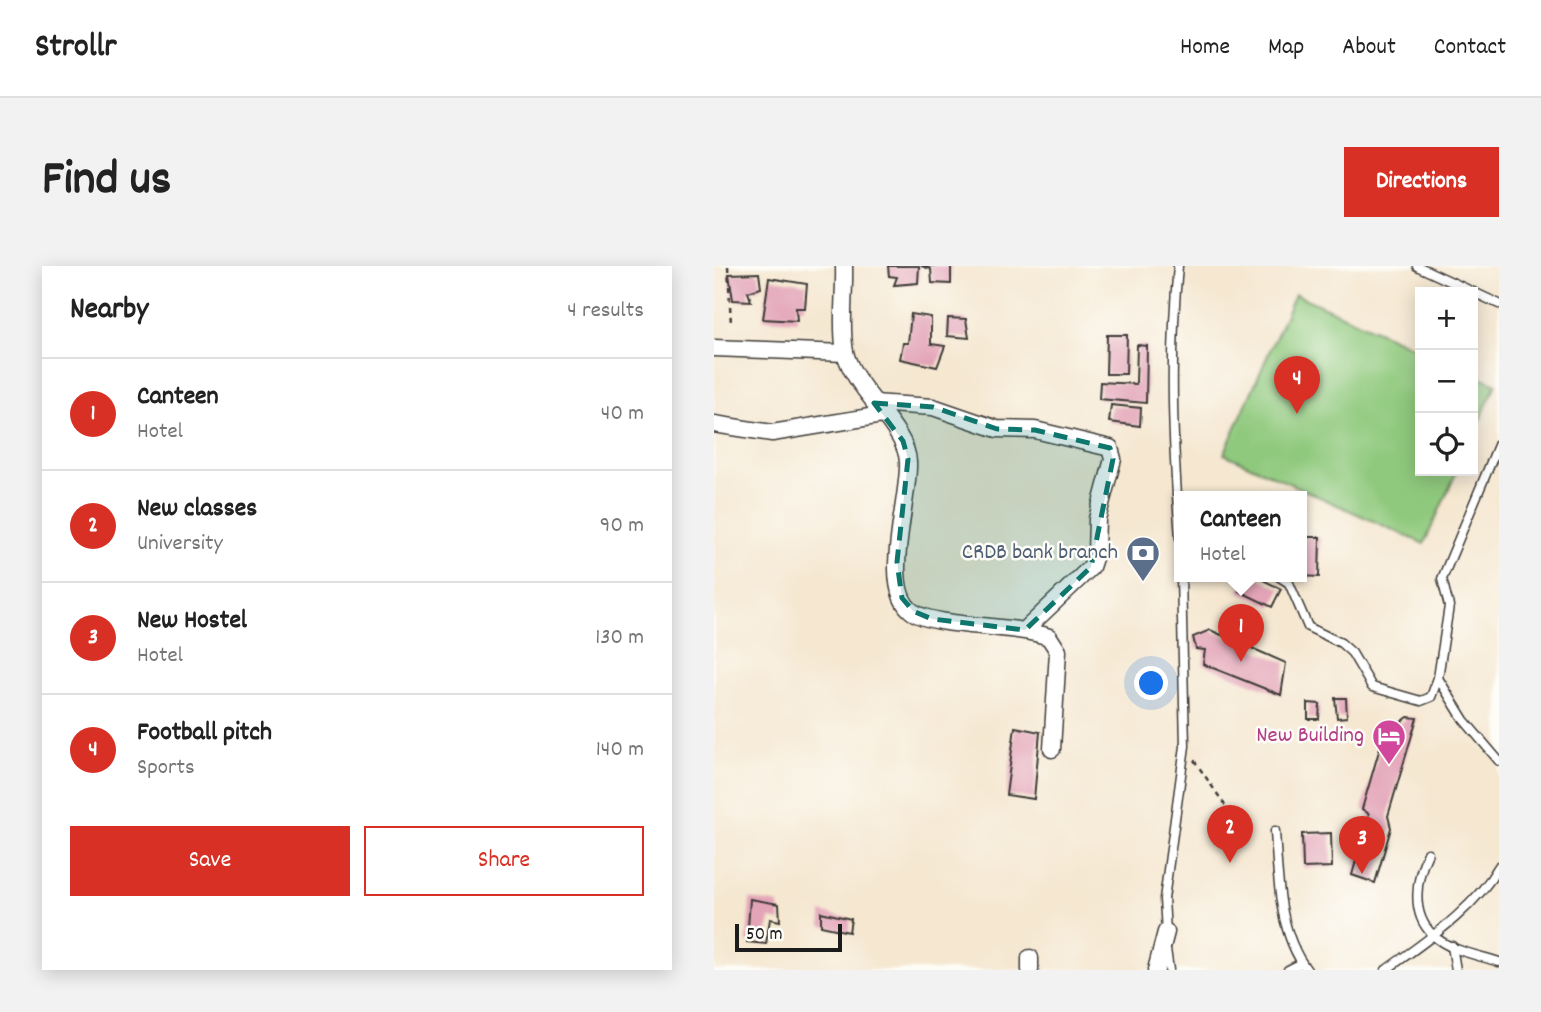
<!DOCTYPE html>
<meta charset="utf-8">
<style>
body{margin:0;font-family:Dekko,sans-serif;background:#f2f2f2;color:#222}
.controls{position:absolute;right:21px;top:21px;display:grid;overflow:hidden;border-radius:0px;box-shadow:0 4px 18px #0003}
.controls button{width:63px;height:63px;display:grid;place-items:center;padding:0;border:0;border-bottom:2px solid #e0e0e0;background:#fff;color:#222;font:35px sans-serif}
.scale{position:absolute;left:21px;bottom:18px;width:107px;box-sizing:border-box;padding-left:7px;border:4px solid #1c1c1c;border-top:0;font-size:19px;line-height:24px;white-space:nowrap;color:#1c1c1c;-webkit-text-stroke:5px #fdfcf7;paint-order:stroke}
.you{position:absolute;left:438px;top:418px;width:24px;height:24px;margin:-18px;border:5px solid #fff;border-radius:50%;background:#1a73e8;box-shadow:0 0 0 10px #1a73e833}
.badge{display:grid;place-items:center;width:46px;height:46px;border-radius:50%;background:#d93025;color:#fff;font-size:23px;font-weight:700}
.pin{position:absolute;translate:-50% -58px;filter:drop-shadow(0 2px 4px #0008)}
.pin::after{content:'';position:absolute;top:37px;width:24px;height:21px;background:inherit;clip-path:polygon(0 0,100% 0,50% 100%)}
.popup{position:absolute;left:460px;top:225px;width:133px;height:91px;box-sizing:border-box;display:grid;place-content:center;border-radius:0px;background:#fff;filter:drop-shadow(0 2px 5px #0005);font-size:23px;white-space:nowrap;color:#767676}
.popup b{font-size:26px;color:#222}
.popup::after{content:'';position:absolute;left:50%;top:100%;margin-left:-14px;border:14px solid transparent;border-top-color:#fff}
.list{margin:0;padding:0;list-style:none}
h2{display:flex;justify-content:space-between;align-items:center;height:91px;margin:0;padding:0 28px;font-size:30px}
h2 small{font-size:23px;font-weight:400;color:#767676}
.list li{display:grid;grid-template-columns:46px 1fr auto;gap:21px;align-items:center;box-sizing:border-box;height:112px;padding:0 28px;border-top:2px solid #e0e0e0}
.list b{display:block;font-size:26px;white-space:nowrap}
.list p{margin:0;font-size:23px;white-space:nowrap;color:#767676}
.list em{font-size:23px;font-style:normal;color:#767676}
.actions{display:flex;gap:14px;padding:21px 28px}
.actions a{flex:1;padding:16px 0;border:2px solid #d93025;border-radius:0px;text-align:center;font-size:24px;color:#d93025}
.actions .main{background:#d93025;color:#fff}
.icon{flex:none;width:38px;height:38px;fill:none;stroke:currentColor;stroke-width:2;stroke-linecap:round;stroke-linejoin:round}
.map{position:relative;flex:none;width:785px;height:704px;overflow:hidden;border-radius:0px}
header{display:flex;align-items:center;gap:42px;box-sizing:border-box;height:98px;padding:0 35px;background:#fff;border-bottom:2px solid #e0e0e0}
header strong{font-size:33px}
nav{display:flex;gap:38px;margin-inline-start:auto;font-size:24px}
.intro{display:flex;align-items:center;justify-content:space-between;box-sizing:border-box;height:168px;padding:0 42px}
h1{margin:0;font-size:49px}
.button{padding:18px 32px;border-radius:0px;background:#d93025;color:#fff;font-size:24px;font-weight:700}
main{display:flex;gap:42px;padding:0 42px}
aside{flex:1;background:#fff;border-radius:0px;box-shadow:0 4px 18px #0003}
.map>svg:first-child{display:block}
.green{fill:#8fc97d;stroke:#56724c;stroke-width:2}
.building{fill:#e3a4b8}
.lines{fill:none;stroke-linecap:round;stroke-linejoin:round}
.lane-casing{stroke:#3d3a37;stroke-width:11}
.street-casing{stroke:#3d3a37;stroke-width:19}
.path{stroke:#3d3a37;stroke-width:2.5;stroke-dasharray:5 5;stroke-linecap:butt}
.lane{stroke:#fff;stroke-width:8}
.street{stroke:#fff;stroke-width:16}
.marked{fill:#0f766e;fill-opacity:0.2;stroke:#0f766e;stroke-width:5;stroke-dasharray:14 9;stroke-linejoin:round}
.labels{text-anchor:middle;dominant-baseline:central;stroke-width:5;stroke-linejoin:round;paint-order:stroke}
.service-label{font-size:23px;fill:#4e5e75;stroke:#fdfcf7;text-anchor:end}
.hotel-label{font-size:23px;fill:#b23c85;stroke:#fdfcf7;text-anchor:end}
</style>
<header>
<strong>Strollr</strong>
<nav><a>Home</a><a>Map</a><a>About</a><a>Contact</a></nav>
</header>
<div class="intro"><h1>Find us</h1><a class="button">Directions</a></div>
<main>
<aside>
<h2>Nearby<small>4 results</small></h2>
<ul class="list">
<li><span class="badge">1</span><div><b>Canteen</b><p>Hotel</p></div><em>40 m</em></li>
<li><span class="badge">2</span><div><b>New classes</b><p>University</p></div><em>90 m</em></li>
<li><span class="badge">3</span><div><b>New Hostel</b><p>Hotel</p></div><em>130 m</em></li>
<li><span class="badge">4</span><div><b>Football pitch</b><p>Sports</p></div><em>140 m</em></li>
</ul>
<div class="actions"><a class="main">Save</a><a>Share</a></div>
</aside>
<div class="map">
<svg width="785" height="704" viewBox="0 0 785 704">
<rect width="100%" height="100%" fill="#fdfcf7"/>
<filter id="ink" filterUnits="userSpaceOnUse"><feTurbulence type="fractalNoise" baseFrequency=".0143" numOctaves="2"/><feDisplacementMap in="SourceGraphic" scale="14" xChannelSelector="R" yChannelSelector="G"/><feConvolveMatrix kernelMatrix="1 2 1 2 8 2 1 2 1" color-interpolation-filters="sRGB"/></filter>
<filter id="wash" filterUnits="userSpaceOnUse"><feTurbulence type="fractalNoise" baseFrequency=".00686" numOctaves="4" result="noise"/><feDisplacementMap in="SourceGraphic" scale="28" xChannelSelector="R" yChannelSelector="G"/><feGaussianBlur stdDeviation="1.57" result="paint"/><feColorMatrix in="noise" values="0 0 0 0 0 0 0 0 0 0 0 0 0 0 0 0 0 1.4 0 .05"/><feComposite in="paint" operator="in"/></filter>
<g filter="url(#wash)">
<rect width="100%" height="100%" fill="#f5e7d0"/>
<g class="green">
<polygon points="581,28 706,84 706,205 743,205 710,278 510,188"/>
<polygon points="759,108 782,118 759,169"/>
</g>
<g id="blocks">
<g class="building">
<polygon points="174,0 205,0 204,17 180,19 183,11 175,10"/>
<polygon points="207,0 237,0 237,18 218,17 217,3"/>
<polygon points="45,7 47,22 34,26 37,35 19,34 15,8"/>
<polygon points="55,12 93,18 91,42 82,42 83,55 49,53"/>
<polygon points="197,48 217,51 217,78 231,80 223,101 186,93 189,77 194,77"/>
<polygon points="234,52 252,53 255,72 233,70"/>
<polygon points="393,69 413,69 412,108 392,108"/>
<polygon points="423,79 433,80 432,137 385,133 386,116 422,118"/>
<polygon points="397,139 427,142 426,160 395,156"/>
<polygon points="588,271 606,271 605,311 588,310"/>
<polygon points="532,310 541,310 567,323 558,341 525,325"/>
<polygon points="496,364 572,397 567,429 489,398 491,384 482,383 479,371"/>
<polygon points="621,432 632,432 633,451 623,452"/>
<polygon points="594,437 606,438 605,453 594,453"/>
<polygon points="694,451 703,452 674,550 677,562 661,617 638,609 655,548 648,543 674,454 686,457"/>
<polygon points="301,461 326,466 320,533 292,529"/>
<polygon points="617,567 618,601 589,602 588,568"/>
<polygon points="36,633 65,638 66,655 56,653 52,678 33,676"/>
<polygon points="107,646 137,653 135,666 107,660"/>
</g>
</g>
</g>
<g filter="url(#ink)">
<use href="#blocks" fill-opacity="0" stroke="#3d3a37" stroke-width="2"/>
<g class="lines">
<g class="lane-casing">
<g id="lane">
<path d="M464,0C455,91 459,181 466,272"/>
<polyline points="703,0 785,38"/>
<polyline points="785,177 728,313 735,340 724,412 750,454 785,495"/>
<polyline points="564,310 575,317 594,361 627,377 638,387 658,421 707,435 717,431 724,412"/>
<path d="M561,565C564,611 564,666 593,704"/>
<path d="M714,587C702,612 696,648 719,669C735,685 765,689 785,696"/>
<polyline points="452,666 450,633 471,480 467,310"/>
<polyline points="738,680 742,704"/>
<polyline points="452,683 455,704"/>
<polyline points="574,704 588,697"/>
<path d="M672,704C713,674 760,644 785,600"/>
</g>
</g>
<g class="street-casing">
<g id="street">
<path d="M130,0C131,27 126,59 131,86C139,123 193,162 194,196C196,233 165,323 199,346C223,362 300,358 335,371L344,385L338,483"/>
<polyline points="0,82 131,87"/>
<polyline points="160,137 219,141 283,163 321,164 396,182 399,193 383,253 382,286 377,301 311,364"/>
<polyline points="0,158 58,167 168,149"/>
<polyline points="316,692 316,704"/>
<polyline points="442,704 452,666"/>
</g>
</g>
<g class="path">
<polyline points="14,0 17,58"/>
<polyline points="480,494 535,574"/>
</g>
<use href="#lane" class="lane"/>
<use href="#street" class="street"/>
</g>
</g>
<path class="marked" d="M160,137L219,141L283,163L321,164L396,182L399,193L377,301L311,364L218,353L199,345L188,332L183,296L194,193L189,175Z"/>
<defs>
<g id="bank-pin" transform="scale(1.75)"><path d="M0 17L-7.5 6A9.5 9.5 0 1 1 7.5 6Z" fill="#5c6f8a" stroke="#fdfcf7"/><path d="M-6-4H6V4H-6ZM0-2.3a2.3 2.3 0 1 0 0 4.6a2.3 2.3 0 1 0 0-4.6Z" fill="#fff"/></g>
<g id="hotel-pin" transform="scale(1.75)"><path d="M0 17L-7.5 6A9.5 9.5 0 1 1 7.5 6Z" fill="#d1479c" stroke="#fdfcf7"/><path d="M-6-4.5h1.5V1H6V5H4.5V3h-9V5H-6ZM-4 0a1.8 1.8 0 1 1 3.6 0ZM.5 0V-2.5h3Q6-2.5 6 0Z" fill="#fff"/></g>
</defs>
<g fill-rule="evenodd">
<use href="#bank-pin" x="429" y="287"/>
<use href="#hotel-pin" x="675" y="470"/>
</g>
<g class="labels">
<g class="service-label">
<text x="404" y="287">CRDB bank branch</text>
</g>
<g class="hotel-label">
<text x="650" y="470">New Building</text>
</g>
</g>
</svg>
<div class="controls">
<button>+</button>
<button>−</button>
<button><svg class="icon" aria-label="locate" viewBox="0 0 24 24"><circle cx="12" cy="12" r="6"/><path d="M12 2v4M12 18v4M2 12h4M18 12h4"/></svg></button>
</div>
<div class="scale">50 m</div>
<div class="you"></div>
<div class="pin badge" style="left:527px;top:396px">1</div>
<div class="popup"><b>Canteen</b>Hotel</div>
<div class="pin badge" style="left:516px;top:597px">2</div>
<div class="pin badge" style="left:648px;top:608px">3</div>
<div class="pin badge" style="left:583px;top:148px">4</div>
</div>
</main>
